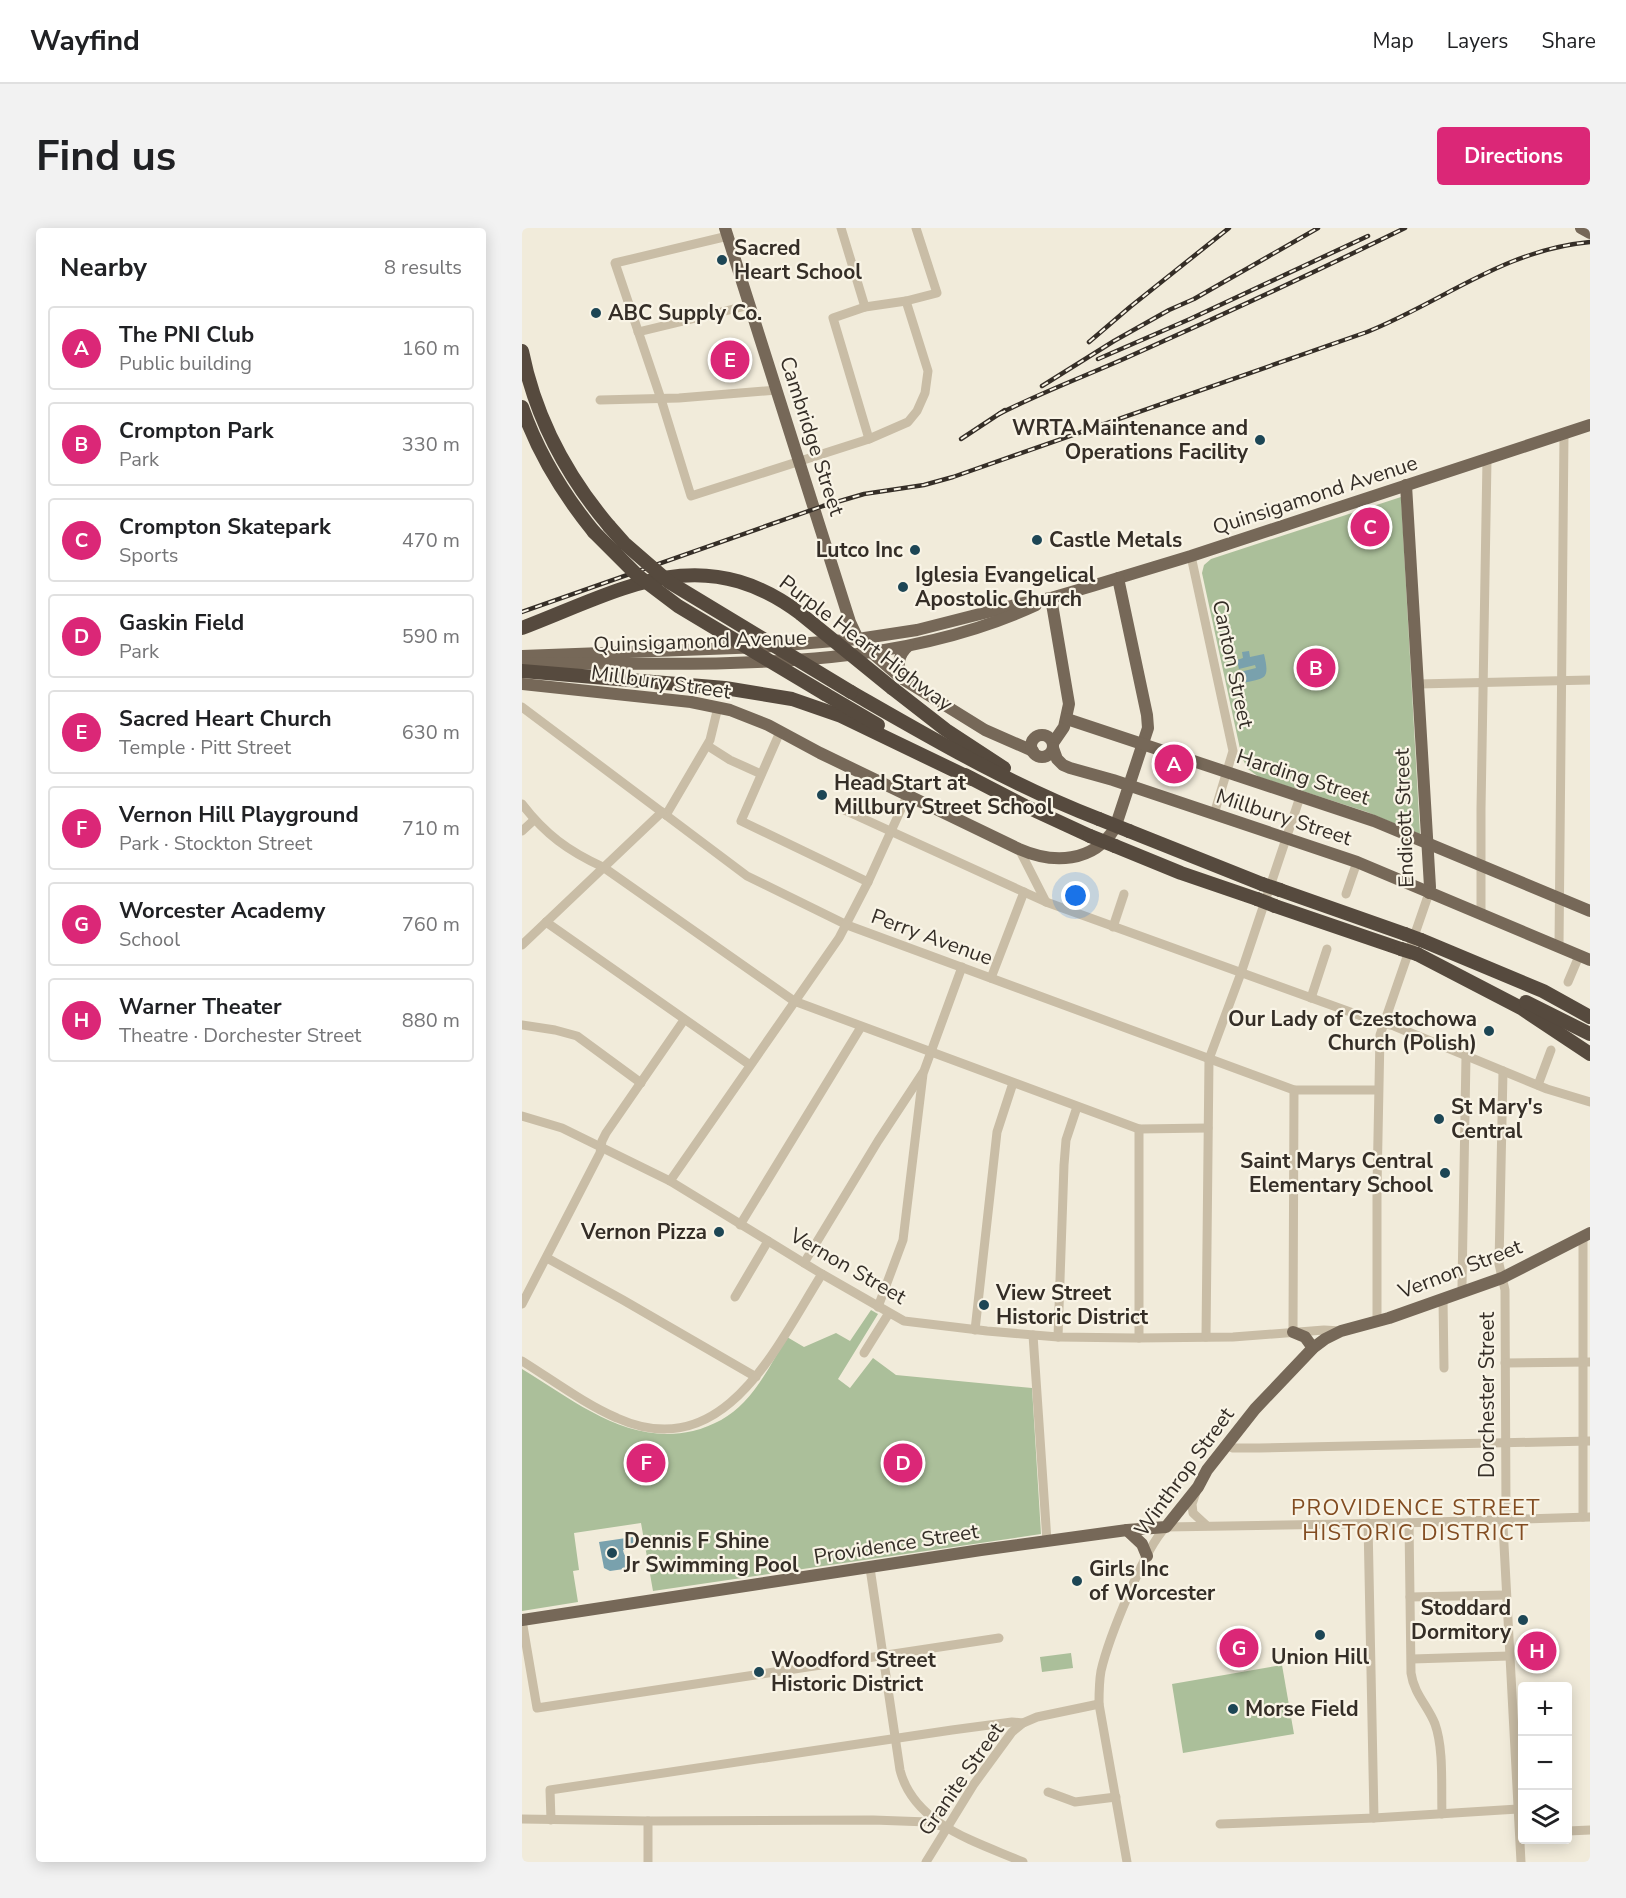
<!DOCTYPE html>
<meta charset="utf-8">
<style>
body{margin:0;font-family:"Nunito Sans",sans-serif;background:#f2f2f2;color:#202124}
.controls{position:absolute;right:18px;bottom:18px;display:grid;overflow:hidden;border-radius:6px;box-shadow:0 3px 15px #0003}
.controls button{width:54px;height:54px;display:grid;place-items:center;padding:0;border:0;border-bottom:2px solid #e0e0e0;background:#fff;color:#202124;font:30px sans-serif}
.you{position:absolute;left:554px;top:668px;width:21px;height:21px;margin:-15px;border:4px solid #fff;border-radius:50%;background:#1a73e8;box-shadow:0 0 0 9px #1a73e833}
.badge{display:grid;place-items:center;width:39px;height:39px;border-radius:50%;background:#db2777;color:#fff;font-size:20px;font-weight:700}
.pin{position:absolute;translate:-50% -50%;border:3px solid #fff;box-shadow:0 2px 6px #0006}
.list{margin:0;padding:0;list-style:none}
h2{display:flex;justify-content:space-between;align-items:center;height:78px;margin:0;padding:0 24px;font-size:26px}
h2 small{font-size:20px;font-weight:400;color:#757577}
.list li{display:grid;grid-template-columns:39px 1fr auto;gap:18px;align-items:center;box-sizing:border-box;height:84px;margin:0 12px 12px;padding:0 12px;border:2px solid #e0e0e0;border-radius:6px}
.list b{display:block;font-size:22px;white-space:nowrap}
.list p{margin:0;font-size:20px;white-space:nowrap;color:#757577}
.list em{font-size:20px;font-style:normal;color:#757577}
.icon{flex:none;width:33px;height:33px;fill:none;stroke:currentColor;stroke-width:2;stroke-linecap:round;stroke-linejoin:round}
.map{position:relative;flex:none;width:1068px;height:1634px;overflow:hidden;border-radius:6px}
header{display:flex;align-items:center;gap:36px;box-sizing:border-box;height:84px;padding:0 30px;background:#fff;border-bottom:2px solid #e0e0e0}
header strong{font-size:28px}
nav{display:flex;gap:33px;margin-inline-start:auto;font-size:21px}
.intro{display:flex;align-items:center;justify-content:space-between;box-sizing:border-box;height:144px;padding:0 36px}
h1{margin:0;font-size:42px}
.button{padding:15px 27px;border-radius:6px;background:#db2777;color:#fff;font-size:21px;font-weight:700}
main{display:flex;gap:36px;padding:0 36px}
aside{flex:1;background:#fff;border-radius:6px;box-shadow:0 3px 15px #0003}
.map>svg:first-child{display:block}
.green{fill:#abbf9a}
.water{fill:#79a1ad}
.lines{fill:none;stroke-linecap:round;stroke-linejoin:round}
.minor{stroke:#c9bda6;stroke-width:9}
.major{stroke:#766858;stroke-width:12}
.highway{stroke:#564a3e;stroke-width:14}
.rail-casing{stroke:#352e27;stroke-width:4.5}
.rail{stroke:#f9f4e6;stroke-width:2;stroke-dasharray:7;stroke-linecap:butt}
.highway-bridge{stroke:#564a3e;stroke-width:14}
.poi-dot{fill:#1d4655;stroke:#f9f4e6;stroke-width:2}
.labels{text-anchor:middle;dominant-baseline:central;stroke-width:4.5;stroke-linejoin:round;paint-order:stroke}
.poi-label{font-size:21px;font-weight:bold;fill:#352e27;stroke:#f9f4e6;text-anchor:start}
.street-label{font-size:21px;fill:#352e27;stroke:#f9f4e6}
.neighbourhood-label{font-size:22px;letter-spacing:1.5px;fill:#824c21;stroke:#f9f4e6}
</style>
<header>
<strong>Wayfind</strong>
<nav><a>Map</a><a>Layers</a><a>Share</a></nav>
</header>
<div class="intro"><h1>Find us</h1><a class="button">Directions</a></div>
<main>
<aside>
<h2>Nearby<small>8 results</small></h2>
<ul class="list">
<li><span class="badge">A</span><div><b>The PNI Club</b><p>Public building</p></div><em>160 m</em></li>
<li><span class="badge">B</span><div><b>Crompton Park</b><p>Park</p></div><em>330 m</em></li>
<li><span class="badge">C</span><div><b>Crompton Skatepark</b><p>Sports</p></div><em>470 m</em></li>
<li><span class="badge">D</span><div><b>Gaskin Field</b><p>Park</p></div><em>590 m</em></li>
<li><span class="badge">E</span><div><b>Sacred Heart Church</b><p>Temple · Pitt Street</p></div><em>630 m</em></li>
<li><span class="badge">F</span><div><b>Vernon Hill Playground</b><p>Park · Stockton Street</p></div><em>710 m</em></li>
<li><span class="badge">G</span><div><b>Worcester Academy</b><p>School</p></div><em>760 m</em></li>
<li><span class="badge">H</span><div><b>Warner Theater</b><p>Theatre · Dorchester Street</p></div><em>880 m</em></li>
</ul>
</aside>
<div class="map">
<svg width="1068" height="1634" viewBox="0 0 1068 1634">
<rect width="100%" height="100%" fill="#f1ebda"/>
<g class="green">
<polygon points="879,269 898,606 845,584 737,549 726,541 720,530 680,345 682,337 689,331"/>
<path d="M349,1082L356,1086L316,1151L328,1160L351,1130L374,1147L510,1160L519,1306L131,1363L119,1295L52,1305L57,1342L51,1343L56,1374L0,1383V1141C53,1173 106,1218 171,1203C191,1198 209,1188 222,1174C240,1155 252,1131 265,1109L282,1119L314,1105L328,1113Z"/>
<polygon points="549,1425 551,1440 520,1444 518,1429"/>
<polygon points="760,1437 772,1506 661,1525 650,1456"/>
</g>
<g class="water">
<path d="M727,423L728,429L742,426C748,452 744,450 720,455L718,444L734,440L733,437L717,441L715,432L721,430L720,424Z"/>
<path d="M111,1309L112,1319L101,1322C102,1329 108,1333 109,1340L88,1343L82,1340L77,1314Z"/>
</g>
<g class="lines">
<g class="minor">
<polyline points="319,0 343,79"/>
<polyline points="206,8 93,35 139,171 169,268 347,211 386,194 395,183 403,165 406,143 384,73"/>
<polyline points="116,104 228,77"/>
<polyline points="78,172 157,170 255,162"/>
<polyline points="347,211 311,90 343,79 384,73 415,65 394,0"/>
<polyline points="669,328 711,523 692,586"/>
<polyline points="896,456 1068,452"/>
<polyline points="0,479 225,648 325,697 772,862 856,862"/>
<polyline points="258,504 219,593 346,654"/>
<polyline points="186,518 208,532 239,546"/>
<path d="M0,576C23,606 46,623 81,639L272,773L617,901L686,900"/>
<polyline points="320,581 524,674 856,794 872,798 1025,861 1068,874"/>
<polyline points="144,587 188,512 196,479"/>
<polyline points="0,603 12,592"/>
<polyline points="497,621 524,674"/>
<polyline points="824,666 835,634"/>
<polyline points="959,685 959,581 965,231"/>
<polyline points="24,694 228,837"/>
<polyline points="591,699 602,666"/>
<polyline points="0,717 140,584"/>
<polyline points="1037,718 1042,206"/>
<polyline points="469,750 502,664"/>
<polyline points="1046,754 1057,728"/>
<polyline points="789,770 805,721"/>
<polyline points="0,797 33,802 55,808 119,855"/>
<polyline points="981,843 977,1036 983,1062 984,1285 981,1298 999,1634"/>
<polyline points="1016,857 1029,822"/>
<polyline points="0,888 40,900 148,953 300,1046 382,1093 465,1103 536,1109 614,1110 711,1109 802,1102 819,1103"/>
<polyline points="617,901 617,1110"/>
<polyline points="148,953 317,710 346,654 385,568"/>
<polyline points="218,997 339,799"/>
<polyline points="1061,1009 1061,1289"/>
<polyline points="25,1030 101,1072 234,1149"/>
<polyline points="282,1035 356,913 402,843 440,739"/>
<polyline points="942,1063 940,1058 944,828"/>
<polyline points="213,1069 246,1013"/>
<polyline points="921,1071 922,1140"/>
<polyline points="0,1076 78,925 80,913 84,905 162,792"/>
<polyline points="356,1079 381,1012 401,846"/>
<polyline points="855,1093 855,959 858,807 907,665"/>
<polyline points="453,1102 475,904 491,855"/>
<polyline points="771,1104 772,862"/>
<polyline points="511,1107 525,1313"/>
<polyline points="536,1109 542,937 544,912 555,879"/>
<polyline points="684,1109 687,831 719,745 778,569"/>
<polyline points="342,1125 367,1085"/>
<path d="M0,1133C29,1151 64,1177 95,1190C202,1238 254,1119 300,1046"/>
<polyline points="983,1135 1068,1134"/>
<polyline points="704,1217 711,1220 737,1220 1068,1213"/>
<polyline points="674,1264 670,1276 671,1285 684,1297"/>
<polyline points="846,1295 852,1590"/>
<path d="M887,1295L889,1445C892,1466 906,1478 913,1496C922,1521 919,1559 920,1586"/>
<path d="M348,1340L378,1542C392,1597 455,1614 501,1634"/>
<polyline points="888,1369 983,1367"/>
<polyline points="0,1392 15,1480 477,1410"/>
<polyline points="890,1431 987,1428"/>
<polyline points="526,1564 553,1574 594,1569"/>
<polyline points="0,1591 126,1593 351,1592 406,1594 425,1600"/>
<polyline points="29,1592 28,1562 430,1502 490,1494 501,1495"/>
<polyline points="698,1596 852,1590 996,1581"/>
<polyline points="1046,1603 1068,1602"/>
<polyline points="126,1634 126,1593"/>
<polyline points="404,1634 452,1556 490,1504 501,1495 515,1489 577,1476"/>
<path d="M605,1634L577,1476C577,1465 577,1454 579,1443C586,1412 623,1319 644,1299L881,1295L1068,1289"/>
</g>
<g class="major">
<polyline points="203,0 328,394 336,411 341,417 379,450 463,502 511,523"/>
<polyline points="1059,0 1068,5"/>
<polyline points="884,257 908,659 907,665"/>
<polyline points="529,370 547,476 542,499 531,515"/>
<polyline points="0,428 240,419 336,411 395,402 497,376 529,370 570,358 669,328 1068,197"/>
<path d="M0,436C169,433 357,450 514,377"/>
<path d="M379,450C375,437 376,427 386,418"/>
<path d="M0,456L169,474L208,482L246,497L298,525L497,621C531,636 571,635 593,600L626,500L625,487L596,350"/>
<polyline points="545,491 852,593 1068,683"/>
<circle cx="520" cy="518" r="11"/>
<polyline points="531,520 535,531 541,537 548,540 591,552 835,634 1068,732"/>
<polyline points="771,1104 783,1109 791,1120"/>
<polyline points="605,1302 620,1316 625,1328"/>
<polyline points="0,1392 459,1322 605,1302 644,1299 676,1259 685,1242 733,1181 791,1120 803,1111 819,1103 867,1090 980,1050 1068,1005"/>
</g>
<g class="highway">
<path d="M0,123C13,188 45,248 87,298"/>
<path d="M0,179C16,225 41,266 72,304"/>
<path d="M0,400C102,361 179,311 279,386"/>
<polyline points="0,443 203,460 270,471 319,488 450,551"/>
<polyline points="370,460 424,502 482,540"/>
<path d="M329,464C411,511 489,557 577,591"/>
<polyline points="303,466 356,497"/>
<polyline points="443,547 503,578 568,608"/>
<polyline points="607,603 740,656"/>
<polyline points="593,618 659,645 735,671"/>
<polyline points="758,662 883,706"/>
<polyline points="753,678 879,721"/>
<polyline points="899,712 1021,763 1068,789"/>
<polyline points="895,726 999,780 1068,826"/>
<polyline points="1004,774 1068,806"/>
</g>
<g class="rail-casing">
<g id="rail">
<polyline points="567,114 608,79 707,0"/>
<polyline points="576,131 668,91 846,8"/>
<polyline points="520,158 592,113 647,82 672,71 796,0"/>
<path d="M477,186C522,163 569,146 615,125C705,85 795,43 883,0"/>
<polyline points="439,211 483,182"/>
<path d="M0,384L301,278L342,266L402,257L431,249L845,104C922,73 982,22 1068,14"/>
</g>
</g>
<use href="#rail" class="rail"/>
<g class="highway-bridge">
<polyline points="87,298 102,315 147,354 329,464"/>
<polyline points="72,304 115,347 156,378 303,466"/>
<polyline points="279,386 370,460"/>
<polyline points="577,591 607,603"/>
<polyline points="568,608 593,618"/>
<polyline points="740,656 758,662"/>
<polyline points="735,671 753,678"/>
<polyline points="883,706 899,712"/>
<polyline points="879,721 895,726"/>
</g>
</g>
<g class="poi-dot">
<circle cx="200" cy="32" r="6"/>
<circle cx="74" cy="85" r="6"/>
<circle cx="738" cy="212" r="6"/>
<circle cx="515" cy="312" r="6"/>
<circle cx="393" cy="322" r="6"/>
<circle cx="381" cy="359" r="6"/>
<circle cx="300" cy="567" r="6"/>
<circle cx="967" cy="803" r="6"/>
<circle cx="917" cy="891" r="6"/>
<circle cx="923" cy="945" r="6"/>
<circle cx="197" cy="1004" r="6"/>
<circle cx="462" cy="1077" r="6"/>
<circle cx="90" cy="1325" r="6"/>
<circle cx="555" cy="1353" r="6"/>
<circle cx="1001" cy="1392" r="6"/>
<circle cx="798" cy="1407" r="6"/>
<circle cx="237" cy="1444" r="6"/>
<circle cx="711" cy="1481" r="6"/>
</g>
<g class="labels">
<g class="poi-label">
<text x="212" y="20">Sacred<tspan x="212" dy="24">Heart School</tspan></text>
<text x="86" y="85">ABC Supply Co.</text>
<text x="726" y="200" text-anchor="end">WRTA Maintenance and<tspan x="726" dy="24">Operations Facility</tspan></text>
<text x="527" y="312">Castle Metals</text>
<text x="381" y="322" text-anchor="end">Lutco Inc</text>
<text x="393" y="347">Iglesia Evangelical<tspan x="393" dy="24">Apostolic Church</tspan></text>
<text x="312" y="555">Head Start at<tspan x="312" dy="24">Millbury Street School</tspan></text>
<text x="955" y="791" text-anchor="end">Our Lady of Czestochowa<tspan x="955" dy="24">Church (Polish)</tspan></text>
<text x="929" y="879">St Mary's<tspan x="929" dy="24">Central</tspan></text>
<text x="911" y="933" text-anchor="end">Saint Marys Central<tspan x="911" dy="24">Elementary School</tspan></text>
<text x="185" y="1004" text-anchor="end">Vernon Pizza</text>
<text x="474" y="1065">View Street<tspan x="474" dy="24">Historic District</tspan></text>
<text x="102" y="1313">Dennis F Shine<tspan x="102" dy="24">Jr Swimming Pool</tspan></text>
<text x="567" y="1341">Girls Inc<tspan x="567" dy="24">of Worcester</tspan></text>
<text x="989" y="1380" text-anchor="end">Stoddard<tspan x="989" dy="24">Dormitory</tspan></text>
<text x="798" y="1429" text-anchor="middle">Union Hill</text>
<text x="249" y="1432">Woodford Street<tspan x="249" dy="24">Historic District</tspan></text>
<text x="723" y="1481">Morse Field</text>
</g>
<g class="street-label">
<text transform="translate(290 208) rotate(72)">Cambridge Street</text>
<text transform="translate(793 267) rotate(-18)">Quinsigamond Avenue</text>
<text transform="translate(178 413) rotate(-2)">Quinsigamond Avenue</text>
<text transform="translate(344 415) rotate(37)">Purple Heart Highway</text>
<text transform="translate(711 436) rotate(78)">Canton Street</text>
<text transform="translate(139 454) rotate(8)">Millbury Street</text>
<text transform="translate(781 549) rotate(18)">Harding Street</text>
<text transform="translate(762 589) rotate(18)">Millbury Street</text>
<text transform="translate(882 590) rotate(-92)">Endicott Street</text>
<text transform="translate(410 709) rotate(20)">Perry Avenue</text>
<text transform="translate(326 1038) rotate(30)">Vernon Street</text>
<text transform="translate(938 1041) rotate(-21)">Vernon Street</text>
<text transform="translate(965 1167) rotate(-90)">Dorchester Street</text>
<text transform="translate(662 1244) rotate(-54)">Winthrop Street</text>
<text transform="translate(374 1316) rotate(-9)">Providence Street</text>
<text transform="translate(439 1551) rotate(-55)">Granite Street</text>
</g>
<g class="neighbourhood-label">
<text x="894" y="1280">PROVIDENCE STREET<tspan x="894" dy="25">HISTORIC DISTRICT</tspan></text>
</g>
</g>
</svg>
<div class="controls">
<button>+</button>
<button>−</button>
<button><svg class="icon" aria-label="layers" viewBox="0 0 24 24"><path d="M12 4l9 5-9 5-9-5zM3 14l9 5 9-5"/></svg></button>
</div>
<div class="you"></div>
<div class="pin badge" style="left:652px;top:536px">A</div>
<div class="pin badge" style="left:794px;top:440px">B</div>
<div class="pin badge" style="left:848px;top:299px">C</div>
<div class="pin badge" style="left:381px;top:1235px">D</div>
<div class="pin badge" style="left:208px;top:132px">E</div>
<div class="pin badge" style="left:124px;top:1235px">F</div>
<div class="pin badge" style="left:717px;top:1420px">G</div>
<div class="pin badge" style="left:1015px;top:1423px">H</div>
</div>
</main>
